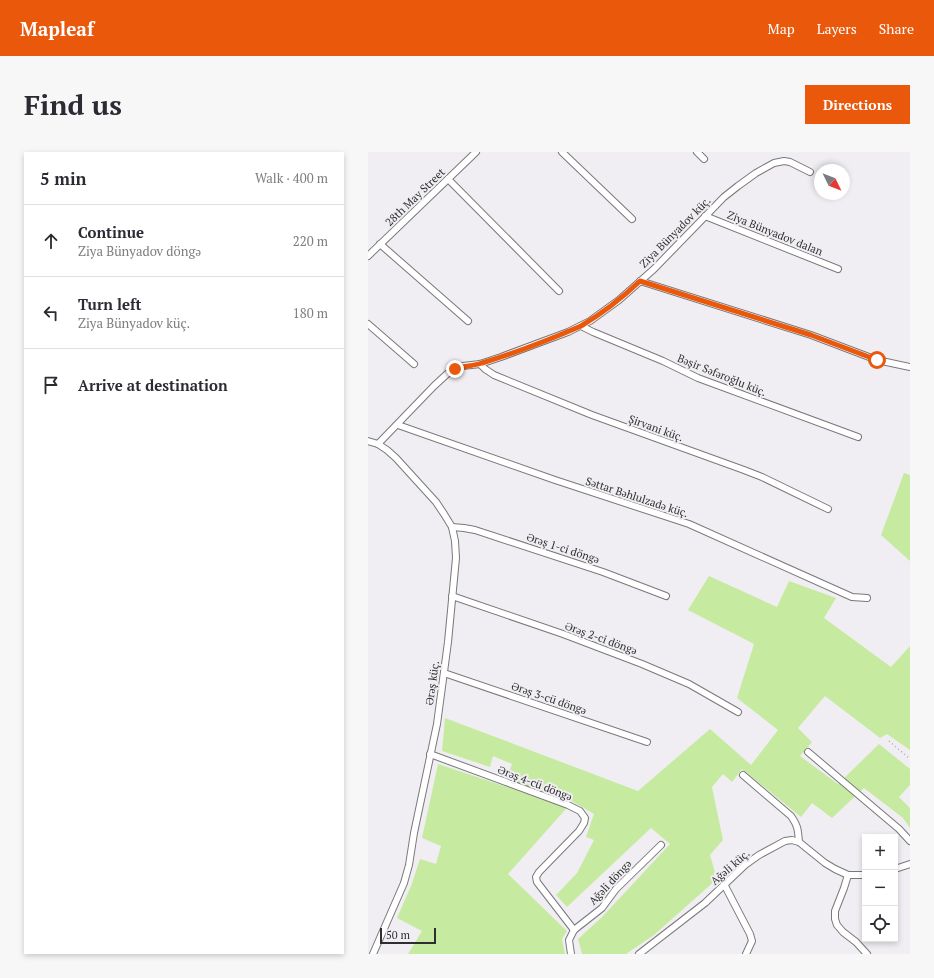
<!DOCTYPE html>
<meta charset="utf-8">
<style>
body{margin:0;font-family:"PT Serif",serif;background:#f7f7f7;color:#2b2b33}
.controls{position:absolute;right:12px;bottom:12px;display:grid;overflow:hidden;border-radius:0px;box-shadow:0 2px 6px #0003}
.controls button{width:36px;height:36px;display:grid;place-items:center;padding:0;border:0;border-bottom:1px solid #e1e1e2;background:#fff;color:#2b2b33;font:20px sans-serif}
.compass{position:absolute;left:446px;top:12px;width:36px;height:36px;border-radius:50%;background:#fff;box-shadow:0 2px 6px #0003;rotate:133deg}
.scale{position:absolute;left:12px;bottom:10px;width:56px;box-sizing:border-box;padding-left:4px;border:2px solid #2e2e2f;border-top:0;font-size:11px;line-height:14px;white-space:nowrap;color:#2e2e2f;-webkit-text-stroke:3px #f0eef2;paint-order:stroke}
.stop{position:absolute;width:12px;height:12px;margin:-9px;border:3px solid #ea580c;border-radius:50%;background:#fff}
.stop.end{background:#ea580c;border-color:#fff;box-shadow:0 1px 4px #0008}
.list{margin:0;padding:0;list-style:none}
h2{display:flex;justify-content:space-between;align-items:center;height:52px;margin:0;padding:0 16px;font-size:17px}
h2 small{font-size:13px;font-weight:400;color:#7c7c81}
.list li{display:grid;grid-template-columns:26px 1fr auto;gap:12px;align-items:center;box-sizing:border-box;height:72px;padding:0 16px;border-top:1px solid #e1e1e2}
.list b{display:block;font-size:15px;white-space:nowrap}
.list p{margin:0;font-size:13px;white-space:nowrap;color:#7c7c81}
.list em{font-size:13px;font-style:normal;color:#7c7c81}
.icon{flex:none;width:22px;height:22px;fill:none;stroke:currentColor;stroke-width:2;stroke-linecap:round;stroke-linejoin:round}
.map{position:relative;flex:none;width:542px;height:802px;overflow:hidden;border-radius:0px}
header{display:flex;align-items:center;gap:24px;box-sizing:border-box;height:56px;padding:0 20px;background:#ea580c;color:#fff}
header strong{font-size:19px}
nav{display:flex;gap:22px;margin-inline-start:auto;font-size:14px}
.intro{display:flex;align-items:center;justify-content:space-between;box-sizing:border-box;height:96px;padding:0 24px}
h1{margin:0;font-size:28px}
.button{padding:10px 18px;border-radius:0px;background:#ea580c;color:#fff;font-size:14px;font-weight:700}
main{display:flex;gap:24px;padding:0 24px}
aside{flex:1;background:#fff;border-radius:0px;box-shadow:0 2px 6px #0003}
.map>svg:first-child{display:block}
.green{fill:#c6eba0}
.lines{fill:none;stroke-linecap:round;stroke-linejoin:round}
.street-casing{stroke:#79787b;stroke-width:8}
.path{stroke:#aeadb0;stroke-width:1.5;stroke-dasharray:1 3;stroke-linecap:butt}
.street{stroke:#fff;stroke-width:6}
.route{stroke:#ea580c;stroke-width:5}
.labels{text-anchor:middle;dominant-baseline:central;stroke-width:4;stroke-linejoin:round;paint-order:stroke}
.street-label{font-size:11px;fill:#2e2e2f;stroke:#f0eef2}
</style>
<header>
<strong>Mapleaf</strong>
<nav><a>Map</a><a>Layers</a><a>Share</a></nav>
</header>
<div class="intro"><h1>Find us</h1><a class="button">Directions</a></div>
<main>
<aside>
<h2>5 min<small>Walk · 400 m</small></h2>
<ul class="list">
<li><svg class="icon" aria-label="ahead" viewBox="0 0 24 24"><path d="M12 20V5M6 11l6-6 6 6"/></svg><div><b>Continue</b><p>Ziya Bünyadov döngə</p></div><em>220 m</em></li>
<li><svg class="icon" aria-label="left" viewBox="0 0 24 24"><path d="M17 20v-9H6M10 6l-5 5 5 5"/></svg><div><b>Turn left</b><p>Ziya Bünyadov küç.</p></div><em>180 m</em></li>
<li><svg class="icon" aria-label="arrive" viewBox="0 0 24 24"><path d="M6 21V4h12l-3 4 3 4H6"/></svg><div><b>Arrive at destination</b></div></li>
</ul>
</aside>
<div class="map">
<svg width="542" height="802" viewBox="0 0 542 802">
<rect width="100%" height="100%" fill="#f0eef2"/>
<g class="green">
<polygon points="536,321 542,323 542,409 513,383"/>
<polygon points="341,424 409,455 421,429 468,446 456,466 523,515 542,494 542,598 519,582 512,586 457,544 430,576 444,590 432,604 470,632 511,592 542,617 542,633 531,645 542,656 542,676 535,666 496,636 464,666 444,651 433,665 374,617 364,630 355,622 344,635 355,688 342,703 349,727 286,783 258,802 214,802 210,787 234,765 302,692 283,676 199,755 188,743 209,721 226,688 218,685 226,662 202,648 197,658 140,722 199,779 194,787 197,802 40,802 54,779 29,766 43,734 52,707 68,712 73,694 54,686 70,612 136,634 144,612 125,604 122,615 74,599 77,566 270,639 342,577 383,613 410,578 369,546 386,492 320,458"/>
</g>
<g class="lines">
<g class="street-casing">
<g id="street">
<polyline points="194,0 264,67"/>
<polyline points="329,0 336,7"/>
<polyline points="80,27 191,139"/>
<polyline points="337,64 470,117"/>
<polyline points="12,92 100,169"/>
<polyline points="0,104 108,0"/>
<polyline points="272,129 443,183 509,208 542,215"/>
<polyline points="0,172 46,212"/>
<polyline points="213,174 225,180 295,209 330,226 490,285"/>
<polyline points="112,212 117,217 126,223 224,263 376,318 394,325 460,357"/>
<polyline points="30,273 187,328 321,372 484,445 499,446"/>
<polyline points="0,289 10,292 19,298 28,306 68,350 76,362 84,375 87,389 88,406 80,490 69,572 46,681 41,713 36,731 5,802"/>
<polyline points="10,292 66,234 79,222 87,217 95,214 112,212 133,205 200,180 222,169 251,148 286,117 356,45 370,34 388,21 406,11 416,9 422,10 442,20"/>
<polyline points="84,375 96,376 107,378 235,420 298,444"/>
<polyline points="84,444 195,482 274,512 321,532 370,560"/>
<polyline points="76,521 279,590"/>
<polyline points="440,600 531,677 542,689"/>
<polyline points="62,602 200,653 212,659 217,666 216,671 211,679 171,720 168,725 169,730 206,778"/>
<path d="M375,623L423,664C430,674 430,678 431,690"/>
<polyline points="527,717 542,712"/>
<polyline points="480,723 476,736 467,759 467,767 469,773 475,780 488,790 499,802"/>
<polyline points="356,732 382,782 384,789 378,802"/>
<polyline points="203,802 201,788 206,778 234,756 248,737 293,693"/>
<polyline points="271,802 337,751 377,713 391,703 417,689 424,688 431,690 457,711 467,717 480,723 497,723"/>
</g>
</g>
<polyline class="path" points="521,589 542,607"/>
<use href="#street" class="street"/>
</g>
<g class="lines">
<path class="route" d="M87,217C96,214 105,214 114,211C147,201 181,188 213,174C235,161 254,146 272,129L443,183L509,208"/>
</g>
<g class="labels">
<g class="street-label">
<text transform="translate(47 45) rotate(-44)">28th May Street</text>
<text transform="translate(307 80) rotate(-45)">Ziya Bünyadov küç.</text>
<text transform="translate(407 81) rotate(22)">Ziya Bünyadov dalan</text>
<text transform="translate(354 223) rotate(22)">Bəşir Səfəroğlu küç.</text>
<text transform="translate(288 276) rotate(20)">Şirvani küç.</text>
<text transform="translate(269 345) rotate(18)">Səttar Bəhlulzadə küç.</text>
<text transform="translate(195 396) rotate(18)">Ərəş 1-ci döngə</text>
<text transform="translate(233 486) rotate(20)">Ərəş 2-ci döngə</text>
<text transform="translate(64 531) rotate(-82)">Ərəş küç.</text>
<text transform="translate(181 546) rotate(19)">Ərəş 3-cü döngə</text>
<text transform="translate(167 631) rotate(21)">Ərəş 4-cü döngə</text>
<text transform="translate(362 715) rotate(-41)">Ağəli küç.</text>
<text transform="translate(242 730) rotate(-47)">Ağəli döngə</text>
</g>
</g>
</svg>
<div class="controls">
<button>+</button>
<button>−</button>
<button><svg class="icon" aria-label="locate" viewBox="0 0 24 24"><circle cx="12" cy="12" r="6"/><path d="M12 2v4M12 18v4M2 12h4M18 12h4"/></svg></button>
</div>
<svg class="compass" viewBox="-18 -18 36 36"><path d="M0-13l5 13h-10z" fill="#e53935"/><path d="M0 13l5-13h-10z" fill="#7c7c81"/></svg>
<div class="scale">50 m</div>
<div class="stop" style="left:509px;top:208px"></div>
<div class="stop end" style="left:87px;top:217px"></div>
</div>
</main>
